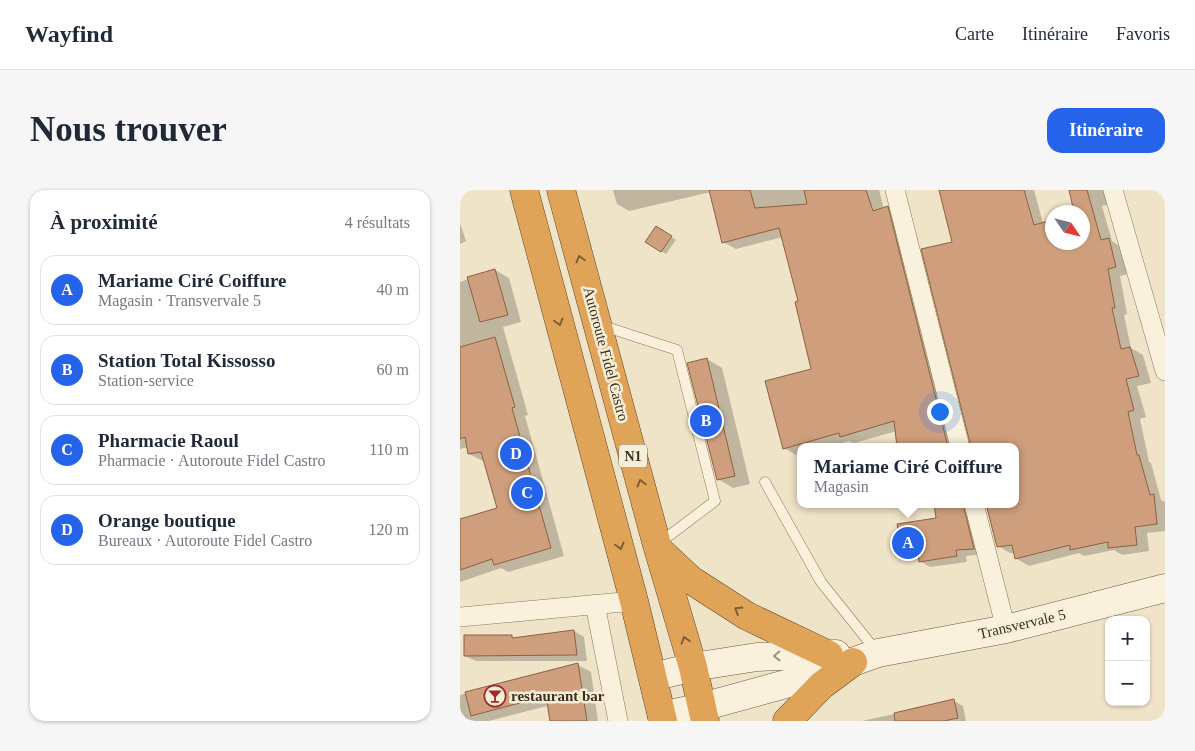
<!DOCTYPE html>
<html lang="fr">
<meta charset="utf-8">
<style>
body{margin:0;font-family:Georgia,serif;background:#f6f6f7;color:#1f2937}
.controls{position:absolute;right:15px;bottom:15px;display:grid;overflow:hidden;border-radius:10px;box-shadow:0 1px 4px #0004}
.controls button{width:45px;height:45px;display:grid;place-items:center;padding:0;border:0;border-bottom:1px solid #e0e1e3;background:#fff;color:#1f2937;font:25px sans-serif}
.compass{position:absolute;left:585px;top:15px;width:45px;height:45px;border-radius:50%;background:#fff;box-shadow:0 1px 4px #0004;rotate:125deg}
.you{position:absolute;left:479px;top:221px;width:18px;height:18px;margin:-12px;border:4px solid #fff;border-radius:50%;background:#1a73e8;box-shadow:0 0 0 8px #1a73e833}
.badge{display:grid;place-items:center;width:32px;height:32px;border-radius:50%;background:#2563eb;color:#fff;font-size:16px;font-weight:700}
.pin{position:absolute;translate:-50% -50%;border:2px solid #fff;box-shadow:0 1px 5px #0006}
.popup{position:absolute;left:337px;top:253px;width:222px;height:65px;box-sizing:border-box;display:grid;place-content:center;border-radius:10px;background:#fff;filter:drop-shadow(0 1px 4px #0005);font-size:16px;white-space:nowrap;color:#747a83}
.popup b{font-size:19px;color:#1f2937}
.popup::after{content:'';position:absolute;left:50%;top:100%;margin-left:-10px;border:10px solid transparent;border-top-color:#fff}
.list{margin:0;padding:0;list-style:none}
h2{display:flex;justify-content:space-between;align-items:center;height:65px;margin:0;padding:0 20px;font-size:21px}
h2 small{font-size:16px;font-weight:400;color:#747a83}
.list li{display:grid;grid-template-columns:32px 1fr auto;gap:15px;align-items:center;box-sizing:border-box;height:70px;margin:0 10px 10px;padding:0 10px;border:1px solid #e0e1e3;border-radius:15px}
.list b{display:block;font-size:19px;white-space:nowrap}
.list p{margin:0;font-size:16px;white-space:nowrap;color:#747a83}
.list em{font-size:16px;font-style:normal;color:#747a83}
.map{position:relative;flex:none;width:705px;height:531px;overflow:hidden;border-radius:15px}
header{display:flex;align-items:center;gap:30px;box-sizing:border-box;height:70px;padding:0 25px;background:#fff;border-bottom:1px solid #e0e1e3}
header strong{font-size:24px}
nav{display:flex;gap:28px;margin-inline-start:auto;font-size:18px}
.intro{display:flex;align-items:center;justify-content:space-between;box-sizing:border-box;height:120px;padding:0 30px}
h1{margin:0;font-size:35px}
.button{padding:12px 22px;border-radius:15px;background:#2563eb;color:#fff;font-size:18px;font-weight:700}
main{display:flex;gap:30px;padding:0 30px}
aside{flex:1;background:#fff;border-radius:15px;box-shadow:0 1px 4px #0004}
.map>svg:first-child{display:block}
.shadow{fill:#0003}
.building{fill:#cf9f7d;stroke:#8d5f41}
.lines{fill:none;stroke-linecap:round;stroke-linejoin:round}
.lane-casing{stroke:#8d765c;stroke-width:11}
.street-casing{stroke:#8d765c;stroke-width:20}
.secondary-casing{stroke:#6f573f;stroke-width:29}
.highway-casing{stroke:#5b4430;stroke-width:29}
.lane{stroke:#faf1dc;stroke-width:10}
.street{stroke:#faf1dc;stroke-width:19}
.secondary{stroke:#faf1dc;stroke-width:28}
.highway{stroke:#e0a458;stroke-width:28}
.oneway{stroke:#7e5d36}
.oneway2{stroke:#9c907e}
.labels{text-anchor:middle;dominant-baseline:central;stroke-width:5;stroke-linejoin:round;paint-order:stroke}
.shield{fill:#f7eed8;stroke:#756857;stroke-width:1}
.shield-label{font-size:14px;font-weight:bold;fill:#3d2e20}
.street-label{font-size:15px;fill:#3d2e20;stroke:#f7eed8}
.poi-label{font-size:15px;font-weight:bold;fill:#3d2e20;stroke:#f7eed8;text-anchor:start}
</style>
<header>
<strong>Wayfind</strong>
<nav><a>Carte</a><a>Itinéraire</a><a>Favoris</a></nav>
</header>
<div class="intro"><h1>Nous trouver</h1><a class="button">Itinéraire</a></div>
<main>
<aside>
<h2>À proximité<small>4 résultats</small></h2>
<ul class="list">
<li><span class="badge">A</span><div><b>Mariame Ciré Coiffure</b><p>Magasin · Transvervale 5</p></div><em>40 m</em></li>
<li><span class="badge">B</span><div><b>Station Total Kissosso</b><p>Station-service</p></div><em>60 m</em></li>
<li><span class="badge">C</span><div><b>Pharmacie Raoul</b><p>Pharmacie · Autoroute Fidel Castro</p></div><em>110 m</em></li>
<li><span class="badge">D</span><div><b>Orange boutique</b><p>Bureaux · Autoroute Fidel Castro</p></div><em>120 m</em></li>
</ul>
</aside>
<div class="map">
<svg width="705" height="531" viewBox="0 0 705 531">
<rect width="100%" height="100%" fill="#f0e4c8"/>
<g class="shadow">
<polygon points="153,0 419,0 424,19 427,18 440,25 499,257 439,257 437,241 394,253 389,251 367,257 340,257 340,264 336,265 324,258 353,180 339,112 323,47 276,59 263,52 251,2 169,21 157,14"/>
<polygon points="481,0 574,0 583,33 592,31 592,52 622,52 622,22 615,22 610,0 646,0 650,14 642,16 652,51 661,57 668,84 660,86 667,124 664,125 671,158 683,165 691,193 677,196 686,227 680,229 689,272 691,273 701,310 705,312 705,341 687,343 689,361 662,365 654,360 624,366 619,363 569,376 557,369 555,363 550,363 538,356 566,314 563,295 556,295 556,257 494,52"/>
<polygon points="0,33 6,51 0,54"/>
<polygon points="201,40 216,50 206,64 201,61"/>
<polygon points="35,80 49,88 61,132 43,137 68,225 65,226 104,366 48,382 41,378 0,392 0,344 39,319 25,271 23,271 9,264 8,257 0,259 0,92"/>
<polygon points="247,169 262,178 290,294 273,298 258,289"/>
<polygon points="504,324 515,330 524,364 506,366 507,372 470,377 460,371 459,364 453,365 442,359"/>
<polygon points="114,441 124,447 127,471 16,471 5,466 51,446 56,449"/>
<polygon points="118,475 131,482 138,531 100,531 95,514 29,531 0,531 0,505"/>
<polygon points="494,511 503,516 506,531 402,531"/>
</g>
<g class="building">
<polygon points="249,0 290,0 295,18 347,14 344,0 406,0 413,21 428,16 488,257 437,257 434,231 380,247 379,243 323,259 305,191 351,179 335,112 338,111 319,38 262,53"/>
<polygon points="479,0 564,0 574,35 592,30 592,52 622,52 622,22 614,22 609,0 627,0 641,50 649,48 656,77 648,79 655,118 652,118 661,159 670,157 679,186 666,189 674,220 668,222 677,265 679,265 690,305 694,304 697,334 675,337 677,355 648,358 648,352 610,360 610,355 555,369 552,355 537,357 526,314 556,314 556,257 511,257 461,59 492,52"/>
<polygon points="196,36 212,46 201,62 185,52"/>
<polygon points="35,79 48,125 20,132 7,87"/>
<polygon points="35,147 55,217 52,218 91,358 34,375 32,369 0,380 0,329 37,318 21,262 8,264 5,247 0,249 0,157"/>
<polygon points="247,168 275,286 257,290 227,173"/>
<polygon points="474,314 503,314 514,359 496,360 497,366 459,372 457,357 441,360 437,334 476,328"/>
<polygon points="114,440 117,465 4,466 4,445 52,445 52,448"/>
<polygon points="118,473 127,531 90,531 86,506 11,526 5,502"/>
<polygon points="494,509 498,528 484,531 435,531 434,523"/>
</g>
<g class="lines">
<g class="lane-casing">
<g id="lane">
<polyline points="140,135 217,160 255,311 198,354"/>
<polyline points="305,292 361,392 417,462"/>
</g>
</g>
<g class="street-casing">
<g id="street">
<polyline points="435,0 500,257"/>
<polyline points="653,0 705,181"/>
<polyline points="514,314 546,439"/>
<polyline points="135,414 158,531"/>
<polyline points="0,427 174,411"/>
</g>
</g>
<g class="secondary-casing">
<g id="secondary">
<polyline points="193,487 233,477 297,467 376,464"/>
<polyline points="202,526 242,517 344,489 418,463 546,439 705,398"/>
</g>
</g>
<g class="highway-casing">
<g id="highway">
<polyline points="64,0 174,411 203,531"/>
<polyline points="101,0 197,355 233,477 245,531"/>
<polyline points="199,360 231,390 287,426 369,465"/>
<polyline points="327,531 362,495 393,472"/>
</g>
</g>
<use href="#lane" class="lane"/>
<use href="#street" class="street"/>
<use href="#secondary" class="secondary"/>
<use href="#highway" class="highway"/>
</g>
<defs><path id="oneway-chevron" d="M-2-3.5L2.5 0L-2 3.5" fill="none" stroke-width="1.6" stroke-linecap="round" stroke-linejoin="round" transform="scale(1.25)"/></defs>
<g class="oneway">
<use href="#oneway-chevron" transform="translate(120 69) rotate(-105)"/>
<use href="#oneway-chevron" transform="translate(99 132) rotate(75)"/>
<use href="#oneway-chevron" transform="translate(181 293) rotate(-105)"/>
<use href="#oneway-chevron" transform="translate(160 356) rotate(75)"/>
<use href="#oneway-chevron" transform="translate(278 420) rotate(-148)"/>
<use href="#oneway-chevron" transform="translate(225 450) rotate(-106)"/>
</g>
<use class="oneway2" href="#oneway-chevron" transform="translate(317 466) rotate(179)"/>
<defs>
<g id="bar-ring" transform="scale(1.125)"><circle r="9.5" fill="#f7eed8" stroke="#9e2a2b" stroke-width="1.5"/><path d="M-6-5H6L.8 .8V4.5H3.5V6h-7V4.5H-.8V.8Z" fill="#9e2a2b"/></g>
</defs>
<g fill-rule="evenodd">
<use href="#bar-ring" x="35" y="506"/>
</g>
<g class="labels">
<rect class="shield" x="159" y="254.5" width="28" height="23" rx="4"/>
<g class="shield-label">
<text x="173" y="266">N1</text>
</g>
<g class="street-label">
<text transform="translate(146 164) rotate(75)">Autoroute Fidel Castro</text>
<text transform="translate(562 434) rotate(-13)">Transvervale 5</text>
</g>
<g class="poi-label">
<text x="51" y="506">restaurant bar</text>
</g>
</g>
</svg>
<div class="controls">
<button>+</button>
<button>−</button>
</div>
<svg class="compass" viewBox="-18 -18 36 36"><path d="M0-13l5 13h-10z" fill="#e53935"/><path d="M0 13l5-13h-10z" fill="#747a83"/></svg>
<div class="you"></div>
<div class="pin badge" style="left:448px;top:353px">A</div>
<div class="popup"><b>Mariame Ciré Coiffure</b>Magasin</div>
<div class="pin badge" style="left:246px;top:231px">B</div>
<div class="pin badge" style="left:67px;top:303px">C</div>
<div class="pin badge" style="left:56px;top:264px">D</div>
</div>
</main>
